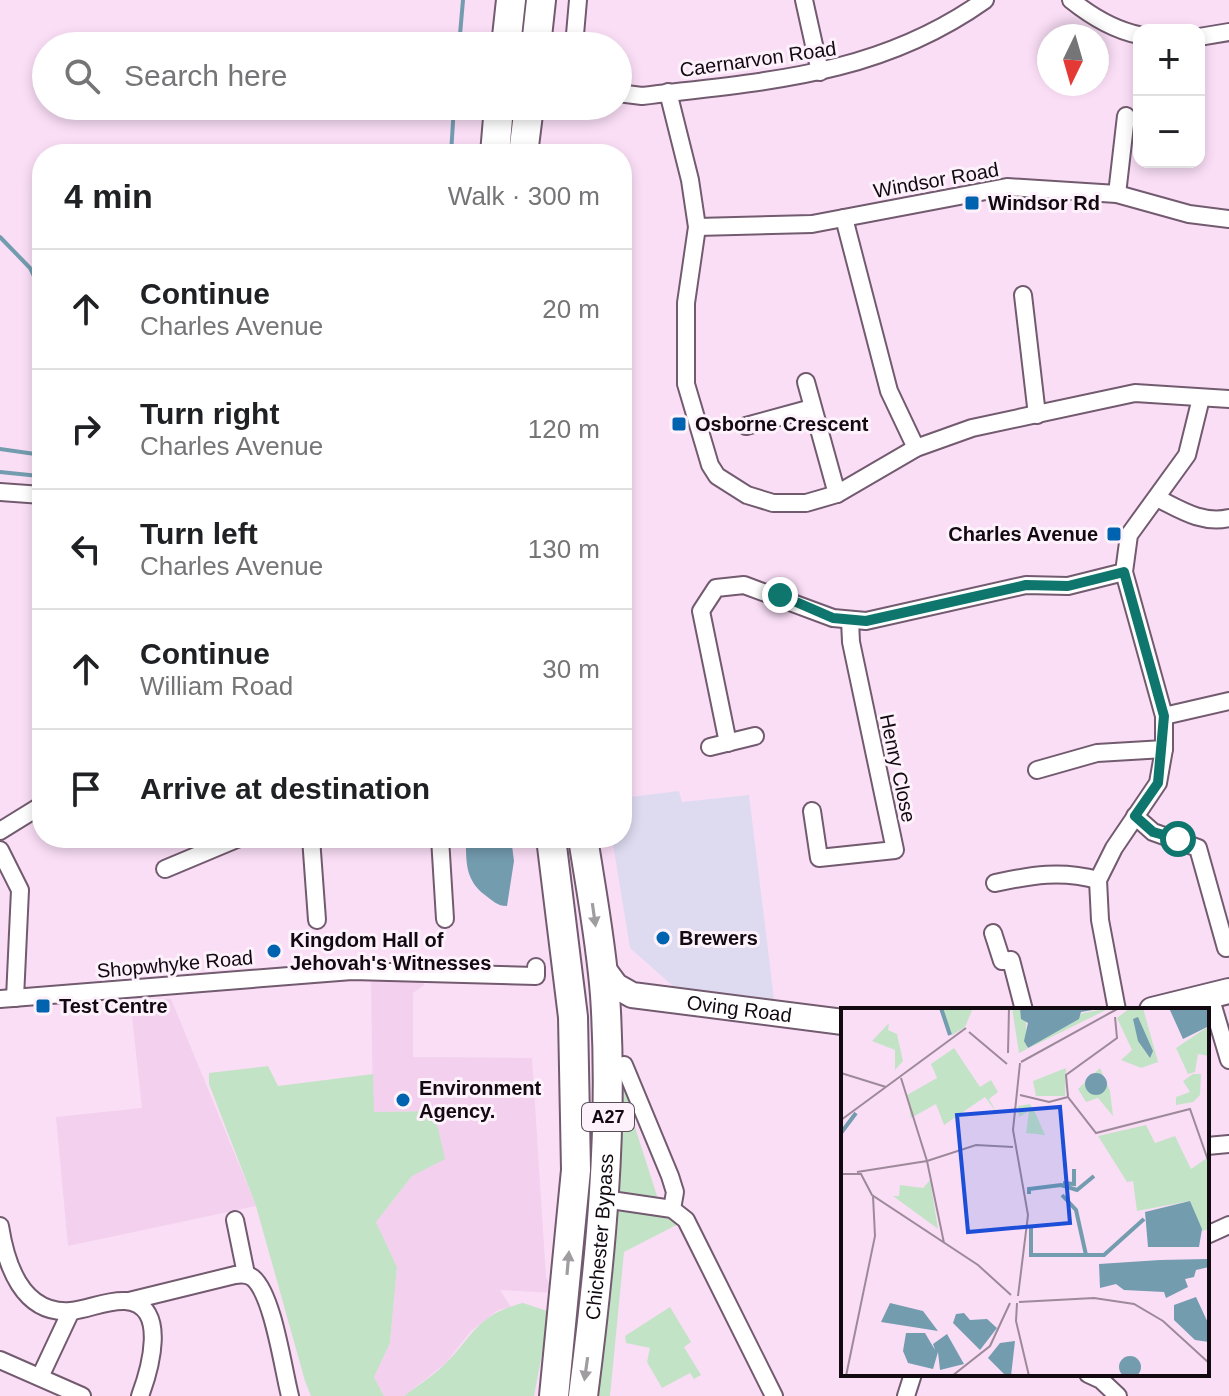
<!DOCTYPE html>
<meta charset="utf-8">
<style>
body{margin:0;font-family:Helvetica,sans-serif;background:#f6f6f6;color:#202124}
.controls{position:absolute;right:24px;top:24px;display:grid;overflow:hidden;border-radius:16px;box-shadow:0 4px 12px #0003}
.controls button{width:72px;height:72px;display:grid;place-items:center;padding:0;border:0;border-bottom:2px solid #e0e0e0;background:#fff;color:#202124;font:40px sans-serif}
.compass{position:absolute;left:1037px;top:24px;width:72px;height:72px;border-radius:50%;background:#fff;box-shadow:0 4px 12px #0003;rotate:185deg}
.stop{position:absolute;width:24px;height:24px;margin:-18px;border:6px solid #0f766e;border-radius:50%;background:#fff}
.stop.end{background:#0f766e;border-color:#fff;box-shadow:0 2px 8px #0008}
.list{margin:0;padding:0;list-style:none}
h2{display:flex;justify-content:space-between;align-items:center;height:104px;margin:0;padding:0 32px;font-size:34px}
h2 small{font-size:26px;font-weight:400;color:#757577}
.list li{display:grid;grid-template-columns:52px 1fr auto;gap:24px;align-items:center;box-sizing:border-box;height:120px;padding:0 32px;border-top:2px solid #e0e0e0}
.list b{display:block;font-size:30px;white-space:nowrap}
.list p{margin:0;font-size:26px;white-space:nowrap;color:#757577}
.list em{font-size:26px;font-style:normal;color:#757577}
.icon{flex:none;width:44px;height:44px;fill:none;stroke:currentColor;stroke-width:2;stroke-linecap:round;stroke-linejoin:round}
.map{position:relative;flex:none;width:1229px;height:1396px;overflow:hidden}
.search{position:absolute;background:#fff;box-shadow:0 4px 12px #0003;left:32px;top:32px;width:600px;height:88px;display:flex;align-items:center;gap:20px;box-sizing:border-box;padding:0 28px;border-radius:44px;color:#757577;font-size:30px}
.panel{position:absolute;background:#fff;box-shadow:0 4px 12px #0003;left:32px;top:144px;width:600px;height:704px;border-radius:32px}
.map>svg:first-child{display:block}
.commercial{fill:#dedbf1}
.built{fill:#f2d0ee}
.green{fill:#c3e3c7}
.water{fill:#739caf}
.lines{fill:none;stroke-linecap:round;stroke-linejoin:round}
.stream{stroke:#739caf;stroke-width:4}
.minor-casing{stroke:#725a6f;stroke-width:20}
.secondary-casing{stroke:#725a6f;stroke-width:28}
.trunk-casing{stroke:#725a6f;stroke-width:32}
.minor{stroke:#fff;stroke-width:16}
.secondary{stroke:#fff;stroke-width:24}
.trunk{stroke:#fff;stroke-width:28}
.oneway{fill:#a09da0}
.route{stroke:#0f766e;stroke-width:10}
.poi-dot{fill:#0063af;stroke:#fdf1fb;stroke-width:3}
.labels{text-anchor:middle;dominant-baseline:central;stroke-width:6;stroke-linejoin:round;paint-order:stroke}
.shield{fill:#fdf1fb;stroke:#584f57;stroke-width:2}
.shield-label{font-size:18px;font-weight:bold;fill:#120911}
.street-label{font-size:20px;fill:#120911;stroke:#fdf1fb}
.poi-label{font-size:20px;font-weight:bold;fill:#120911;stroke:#fdf1fb;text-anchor:start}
.inset-river{fill:none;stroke:#739caf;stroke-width:4}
.inset-road{fill:none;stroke:#9d899a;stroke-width:2}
.view{fill:#1d4ed8;fill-opacity:0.15;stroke:#1d4ed8;stroke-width:4}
.inset-edge{fill:none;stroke:#120911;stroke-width:4}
</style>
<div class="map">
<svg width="1229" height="1396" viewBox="0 0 1229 1396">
<rect width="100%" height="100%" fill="#fadef6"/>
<polygon class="commercial" points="679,791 682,802 749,795 774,999 674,987 630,948 612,838 622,838 622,798"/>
<g class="built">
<polygon points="371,977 424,977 424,985 413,993 413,1057 532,1058 546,1278 556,1293 500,1290 511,1307 498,1310 471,1331 445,1364 404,1396 384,1396 374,1377 390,1343 397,1267 376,1222 412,1176 434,1111 373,1112"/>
<polygon points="130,998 171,999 256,1206 68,1246 56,1117 142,1108"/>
</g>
<g class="green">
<polygon points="621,1061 631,1115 658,1199 625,1195 616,1187"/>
<polygon points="268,1066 278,1086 373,1074 374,1112 434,1111 445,1159 412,1176 376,1222 397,1267 390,1343 374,1377 384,1396 311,1396 305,1381 256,1206 209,1084 209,1073"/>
<polygon points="649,1203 686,1220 624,1252 610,1396 591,1396 612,1216 620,1208"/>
<path d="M523,1303L550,1312L534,1396H404C417,1386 433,1376 445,1364C475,1334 476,1315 523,1303Z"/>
<polygon points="670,1307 691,1342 684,1347 701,1375 694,1379 690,1373 662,1388 647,1362 650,1348 626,1343 625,1336"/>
</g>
<path class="water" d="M466,838H511L514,861L507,906C497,906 493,901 485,895C465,880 466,861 466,838Z"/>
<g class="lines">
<g class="stream">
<polyline points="459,46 463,0"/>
<polyline points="451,154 454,106"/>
<polyline points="0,237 30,268 42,293"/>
<polyline points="0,449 42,455"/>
<polyline points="0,472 39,476"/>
</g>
<g class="minor-casing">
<g id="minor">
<polyline points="804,0 820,72"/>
<path d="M1071,0C1091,16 1114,30 1139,35"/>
<polyline points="1199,37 1229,32"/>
<polyline points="574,46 578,0"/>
<polyline points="668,92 690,180 697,227 686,303 686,384 710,465 717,476 747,495 773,503 806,503 837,494 916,448 972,428 1135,393 1229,399"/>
<path d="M618,93L642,96C767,81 878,76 985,0"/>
<polyline points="1117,194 1126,116"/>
<polyline points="844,218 889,391 916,448"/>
<polyline points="697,227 812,224 1007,187 1117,194 1189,214 1229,219"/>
<polyline points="1023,295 1037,415"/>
<polyline points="806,382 837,494"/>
<polyline points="746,426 812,408"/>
<polyline points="0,492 42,495"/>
<path d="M1157,498C1181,510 1202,524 1229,518"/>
<polyline points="1164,716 1229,701"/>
<polyline points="728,743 701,611 716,588 744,585 833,618 866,621 1026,585 1068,586 1124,572"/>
<polyline points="710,747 755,736"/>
<polyline points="1037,770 1097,753 1164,749"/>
<polyline points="812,811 819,858 895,850 851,642 850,620"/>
<polyline points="1135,816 1153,832 1198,848 1226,948"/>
<polyline points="0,831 42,805"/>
<polyline points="311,838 317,920"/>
<polyline points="440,838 445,919"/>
<polyline points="0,850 20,890 15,998"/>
<polyline points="165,869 239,838"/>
<path d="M995,883C1032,875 1061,870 1098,880"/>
<polyline points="993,933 1002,961 1011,960 1024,1010"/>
<polyline points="1210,996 1229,1060"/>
<polyline points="0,999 352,971 536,976 536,967"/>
<polyline points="1117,1010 1100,920 1098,880 1114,848 1158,783 1164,749 1164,716 1124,572 1129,535 1187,455 1201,398"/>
<polyline points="624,1065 670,1176 675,1192 672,1209"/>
<polyline points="1207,1146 1229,1144"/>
<polyline points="604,1199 672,1209 686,1220 774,1396"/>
<polyline points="235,1220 246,1274"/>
<path d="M0,1226C6,1264 22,1315 71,1311C89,1309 107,1300 125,1301C170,1304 149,1372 140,1396"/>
<polyline points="1207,1235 1229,1225"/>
<path d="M129,1301L235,1275C242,1274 248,1274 253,1278C273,1295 283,1369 290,1396"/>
<polyline points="0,1360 82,1396"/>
<polyline points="1088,1374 1101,1380 1118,1396"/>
<polyline points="40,1377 71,1311"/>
<polyline points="906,1396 913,1374"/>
</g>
</g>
<g class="secondary-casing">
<g id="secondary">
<path id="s1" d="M602,967L616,986L632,995L843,1022"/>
<polyline points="1152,1010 1229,991"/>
</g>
</g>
<g class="trunk-casing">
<g id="trunk">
<polyline points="506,46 511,0"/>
<polyline points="536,46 541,0"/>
<polyline points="495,154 499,106"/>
<polyline points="523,154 529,106"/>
<polyline points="551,838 573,1017 576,1170 554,1396"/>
<path id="s2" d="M583,1396C600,1263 614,1129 605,995C601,942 591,890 583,838"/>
</g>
</g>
<use href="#minor" class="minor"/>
<use href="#secondary" class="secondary"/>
<use href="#trunk" class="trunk"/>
</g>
<defs><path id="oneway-solid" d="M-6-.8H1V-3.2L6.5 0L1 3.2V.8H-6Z" transform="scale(2)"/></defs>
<g class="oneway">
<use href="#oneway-solid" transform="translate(594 915) rotate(82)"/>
<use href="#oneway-solid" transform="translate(568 1263) rotate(-85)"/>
<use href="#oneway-solid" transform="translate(586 1369) rotate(98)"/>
</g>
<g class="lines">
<polyline class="route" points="780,595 833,618 866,621 1026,585 1068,586 1124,572 1164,716 1158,783 1135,816 1153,832 1178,839"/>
</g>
<g class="poi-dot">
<rect x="964" y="195" width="16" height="16" rx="4"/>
<rect x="671" y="416" width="16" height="16" rx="4"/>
<rect x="1106" y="526" width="16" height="16" rx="4"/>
<circle cx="663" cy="938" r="8"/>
<circle cx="274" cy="951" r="8"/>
<rect x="35" y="998" width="16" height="16" rx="4"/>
<circle cx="403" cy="1100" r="8"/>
</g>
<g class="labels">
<rect class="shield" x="582" y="1103" width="52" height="28" rx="6"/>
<g class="shield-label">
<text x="608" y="1117">A27</text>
</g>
<g class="street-label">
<text transform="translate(758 59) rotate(-8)">Caernarvon Road</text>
<text transform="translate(936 180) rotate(-10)">Windsor Road</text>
<text transform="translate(898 768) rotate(78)">Henry Close</text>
<text transform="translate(175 964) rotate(-5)">Shopwhyke Road</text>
<text stroke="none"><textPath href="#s1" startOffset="150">Oving Road</textPath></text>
<text stroke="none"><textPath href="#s2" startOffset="160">Chichester Bypass</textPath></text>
</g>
<g class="poi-label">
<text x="988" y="203">Windsor Rd</text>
<text x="695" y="424">Osborne Crescent</text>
<text x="1098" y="534" text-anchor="end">Charles Avenue</text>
<text x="679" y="938">Brewers</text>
<text x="290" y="940">Kingdom Hall of<tspan x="290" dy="23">Jehovah's Witnesses</tspan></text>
<text x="59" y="1006">Test Centre</text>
<text x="419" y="1088">Environment<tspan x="419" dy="23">Agency.</tspan></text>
</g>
</g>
<g transform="translate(841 1008)">
<rect width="368" height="368" fill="#fadef6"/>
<path d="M100,0H132L124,19L111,27ZM171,0H179L185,15L186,41L242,5L269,0L178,45ZM289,0H302L317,54L300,60L280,52L291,42L276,10ZM48,15L47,22L56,26L62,53L54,62V42L31,33ZM368,18V48L357,46L354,64L347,66L335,40ZM113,40L139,79L150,72L157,84L148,91L156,105L144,89L103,117L95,96L70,110L66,87L96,70L90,56ZM225,60L224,88H195L192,73ZM259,60L269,83L272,108L257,90L245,94L237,81ZM352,66H360L359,87L352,94L335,97V89L349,84L342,73ZM189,96L193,102L204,127L185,125L188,103L178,109L177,98ZM305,117L314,135L334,128L350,161L366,150L368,221L361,223L349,193L296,203L292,173L286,174L257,128ZM89,172L97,221L52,188H58L59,177L82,180Z" fill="#c3e3c7"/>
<path d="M179,0L194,2L263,0L240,4L238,11L187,40L183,33L187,15L180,11ZM328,0H368V18L342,31ZM297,9L312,43L309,50L297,33L292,11ZM244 76a11 11 0 1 1 22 0a11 11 0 1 1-22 0ZM349,193L361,221L358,239H307L304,204ZM319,252L366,251L368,259L355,262L353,269L344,271L347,279L325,290L323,284L283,282L275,276L259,280L258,256ZM355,289L368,317V334L354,332L333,312V297ZM49,295L82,303L97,323L40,314ZM123,305L129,312L146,311L156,320L139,342L112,315L115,306ZM65,325H84L94,342L92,336L106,326L123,356L99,362L97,344L92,361L67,355L62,343ZM174,333L170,368H165L147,350L159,335ZM278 359a11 11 0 1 1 22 0a11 11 0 1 1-22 0Z" fill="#739caf"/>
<path class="inset-river" d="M100,0L109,27M0,125L15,105M222,175L233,176V161M188,186V181L220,177L236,182L253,168M221,187L235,202L245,247M190,220V247H263L303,211"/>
<path class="inset-road" d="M274,9L276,30L225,67L227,89L255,125L349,101L368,155M128,24L166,56M167,45L168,0M180,54L278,0M0,65L45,79M60,70L86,153L103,235M179,87L208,94L227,89M0,112L125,20M16,164L86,153L135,137L172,139M0,166H20L31,187L137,257L170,287M177,288L187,207L172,122L179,55M178,294L253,290L293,296L322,313L368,355M176,295L175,313L188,368M5,368L34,228L32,188M111,368L149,338L169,295"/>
<path class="view" d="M219,99L229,215L127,224L116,107Z"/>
<rect width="368" height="368" class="inset-edge"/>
</g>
</svg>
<div class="controls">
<button>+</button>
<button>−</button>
</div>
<svg class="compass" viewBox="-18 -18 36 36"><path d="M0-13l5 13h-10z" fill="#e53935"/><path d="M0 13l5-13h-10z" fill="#757577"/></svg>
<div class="stop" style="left:1178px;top:839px"></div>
<div class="stop end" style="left:780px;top:595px"></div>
<div class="search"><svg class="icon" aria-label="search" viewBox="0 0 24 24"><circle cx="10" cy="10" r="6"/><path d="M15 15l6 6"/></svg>Search here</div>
<section class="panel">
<h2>4 min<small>Walk · 300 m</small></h2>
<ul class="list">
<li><svg class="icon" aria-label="ahead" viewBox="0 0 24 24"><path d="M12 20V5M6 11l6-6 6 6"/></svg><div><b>Continue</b><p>Charles Avenue</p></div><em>20 m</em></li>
<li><svg class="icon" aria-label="right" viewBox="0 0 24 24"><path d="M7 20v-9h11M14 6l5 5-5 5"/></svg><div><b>Turn right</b><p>Charles Avenue</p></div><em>120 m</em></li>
<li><svg class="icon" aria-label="left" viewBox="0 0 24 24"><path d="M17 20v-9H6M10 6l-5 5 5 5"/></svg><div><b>Turn left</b><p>Charles Avenue</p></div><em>130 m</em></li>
<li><svg class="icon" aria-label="ahead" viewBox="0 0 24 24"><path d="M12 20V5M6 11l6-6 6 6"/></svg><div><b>Continue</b><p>William Road</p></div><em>30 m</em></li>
<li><svg class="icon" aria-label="arrive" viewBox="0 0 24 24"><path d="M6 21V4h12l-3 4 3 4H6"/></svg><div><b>Arrive at destination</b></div></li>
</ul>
</section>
</div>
